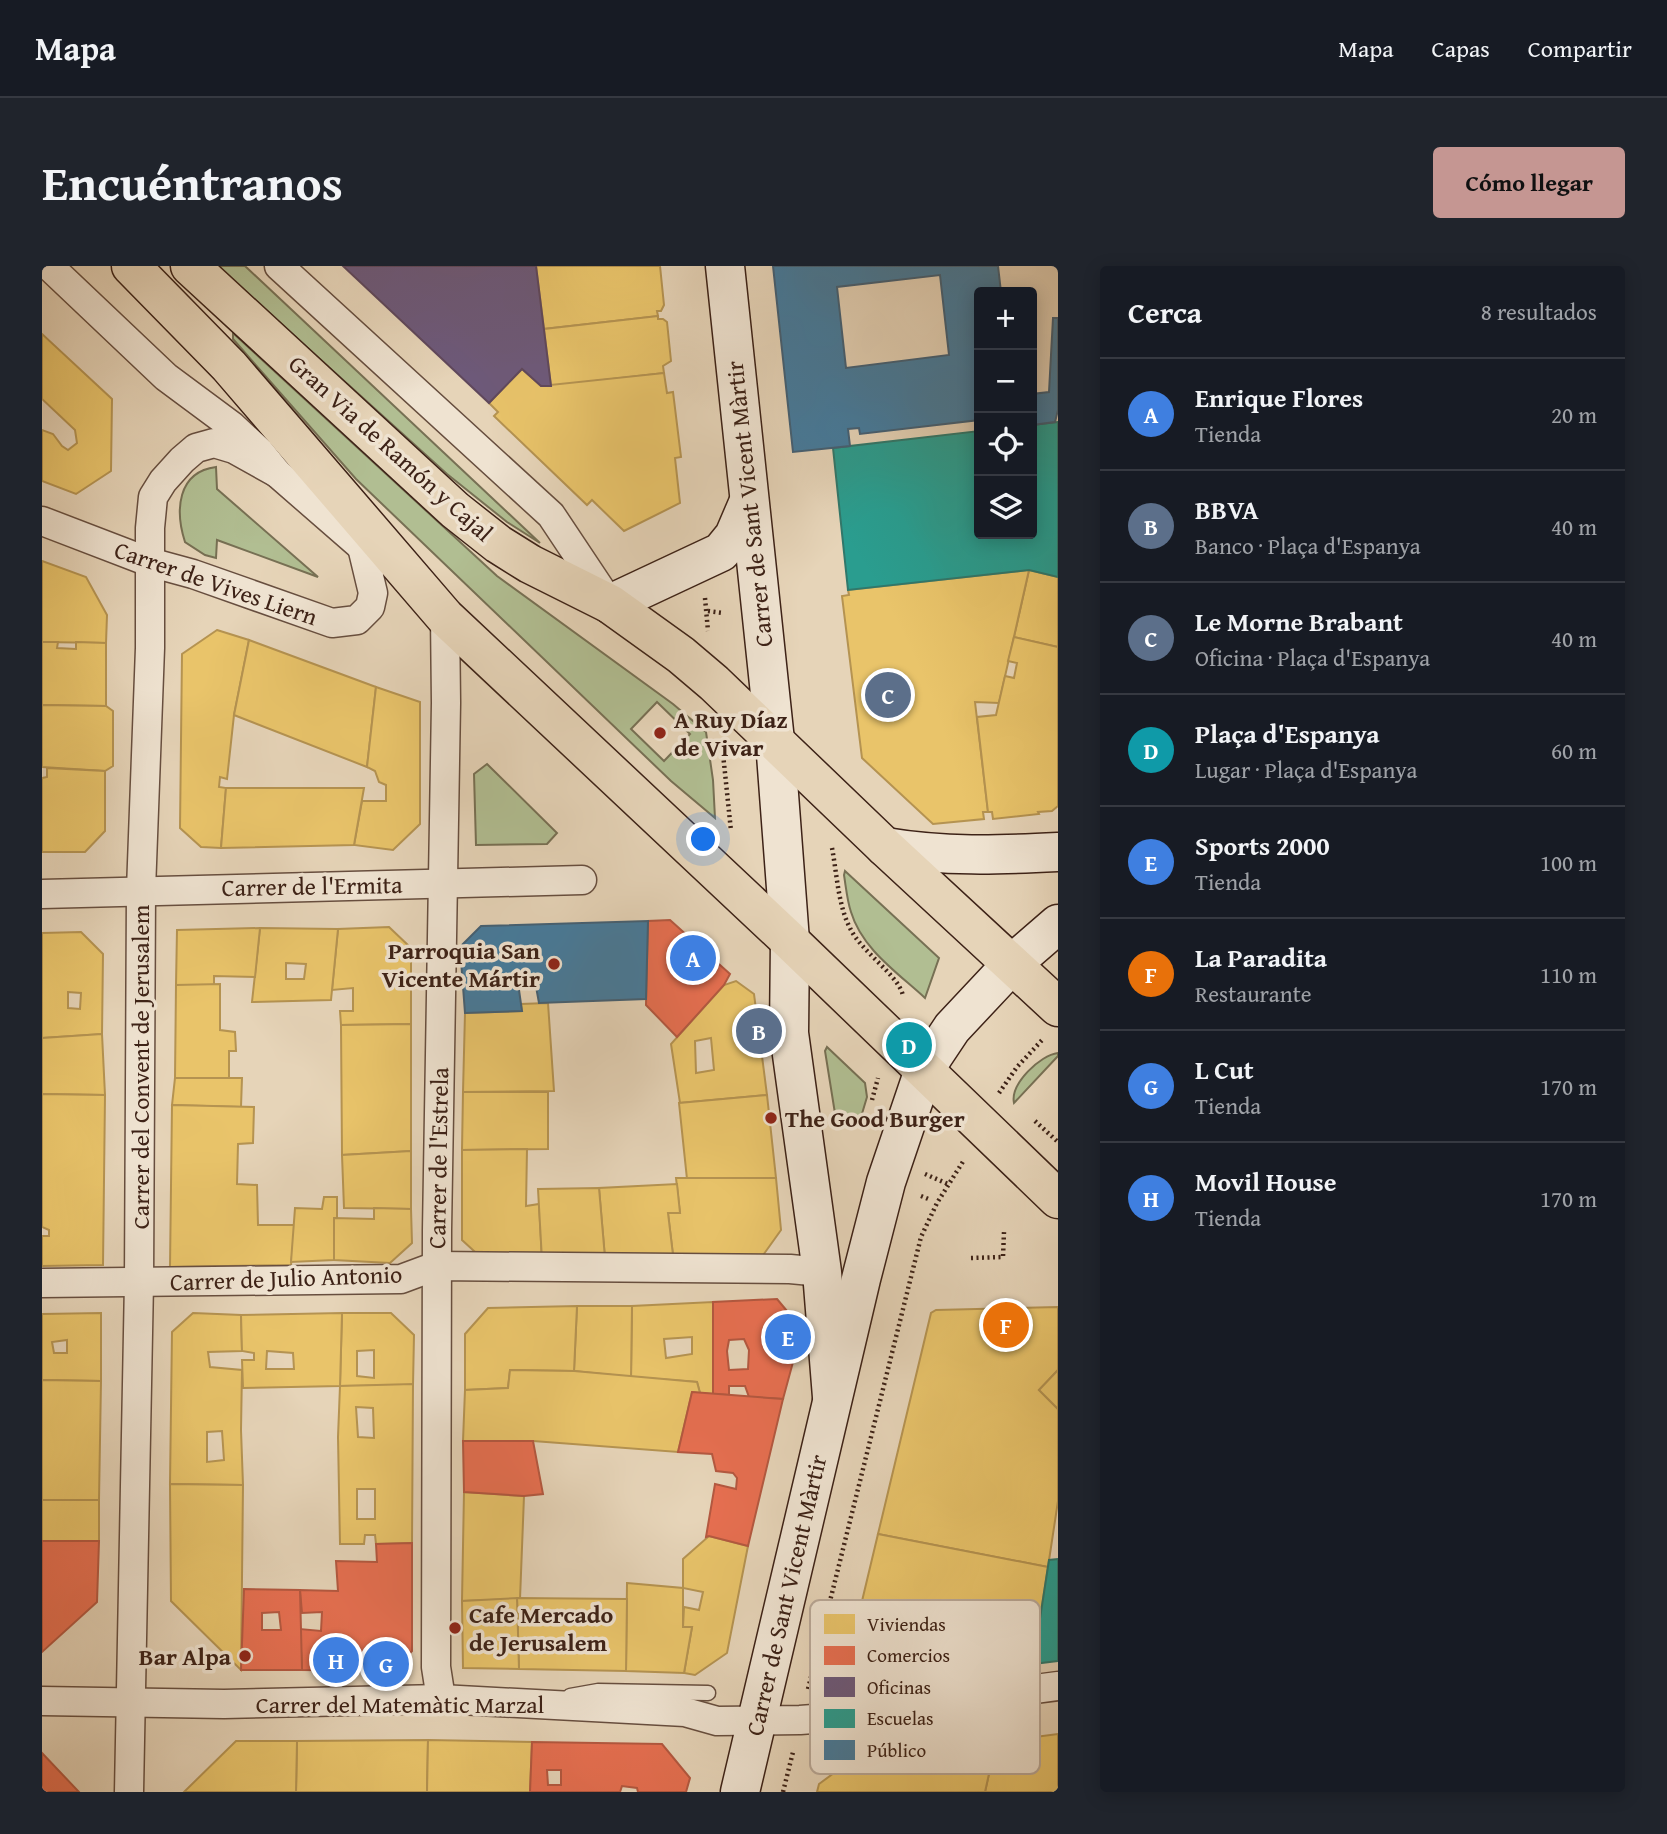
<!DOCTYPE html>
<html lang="es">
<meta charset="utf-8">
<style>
body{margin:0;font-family:"Gentium Book Plus",serif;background:#20242c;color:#f1f3f6}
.controls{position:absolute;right:21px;top:21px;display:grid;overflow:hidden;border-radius:7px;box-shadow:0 4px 18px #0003}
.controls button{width:63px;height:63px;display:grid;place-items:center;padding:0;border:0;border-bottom:2px solid #363941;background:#171b24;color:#f1f3f6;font:35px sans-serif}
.you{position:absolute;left:662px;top:574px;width:24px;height:24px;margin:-18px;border:5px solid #fff;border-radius:50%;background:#1a73e8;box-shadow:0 0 0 10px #1a73e833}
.badge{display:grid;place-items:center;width:46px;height:46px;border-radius:50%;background:#c59692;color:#fff;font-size:23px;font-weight:700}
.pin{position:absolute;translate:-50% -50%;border:4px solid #fff;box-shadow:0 2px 7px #0006}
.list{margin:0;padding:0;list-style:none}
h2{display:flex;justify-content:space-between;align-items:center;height:91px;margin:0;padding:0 28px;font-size:30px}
h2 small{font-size:23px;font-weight:400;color:#9ea1a6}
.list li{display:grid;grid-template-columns:46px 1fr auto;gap:21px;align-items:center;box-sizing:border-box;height:112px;padding:0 28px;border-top:2px solid #363941}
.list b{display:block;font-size:26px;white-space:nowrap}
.list p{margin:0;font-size:23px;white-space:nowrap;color:#9ea1a6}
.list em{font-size:23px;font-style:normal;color:#9ea1a6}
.icon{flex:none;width:38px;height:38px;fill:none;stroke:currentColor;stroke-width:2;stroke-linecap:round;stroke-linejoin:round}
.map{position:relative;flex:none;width:1016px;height:1526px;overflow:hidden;border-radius:7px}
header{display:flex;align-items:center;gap:42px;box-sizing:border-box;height:98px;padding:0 35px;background:#171b24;border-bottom:2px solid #363941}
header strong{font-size:33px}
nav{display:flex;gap:38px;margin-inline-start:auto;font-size:24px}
.intro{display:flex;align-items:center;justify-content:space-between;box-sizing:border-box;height:168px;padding:0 42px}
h1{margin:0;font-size:49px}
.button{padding:18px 32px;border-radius:7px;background:#c59692;color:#111;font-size:24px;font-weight:700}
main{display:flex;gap:42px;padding:0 42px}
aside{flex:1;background:#171b24;border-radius:7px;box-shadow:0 4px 18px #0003}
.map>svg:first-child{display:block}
.green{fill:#b1be92;stroke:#777054;stroke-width:2;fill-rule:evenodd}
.homes{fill:#e9c46a;stroke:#b59351;stroke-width:2;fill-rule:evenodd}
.shops{fill:#e76f51;stroke:#b45840;stroke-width:2;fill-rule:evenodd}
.offices{fill:#6d597a;stroke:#5f485c;stroke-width:2}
.schools{fill:#2a9d8f;stroke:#30786b;stroke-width:2}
.public{fill:#457b9d;stroke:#436075;stroke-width:2;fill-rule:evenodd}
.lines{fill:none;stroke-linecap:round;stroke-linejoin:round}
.lane-casing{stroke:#674e3f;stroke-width:17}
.street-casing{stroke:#674e3f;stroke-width:31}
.secondary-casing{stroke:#3d2217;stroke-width:41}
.primary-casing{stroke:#3d2217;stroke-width:41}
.path{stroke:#3d2217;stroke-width:4.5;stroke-dasharray:2 3.5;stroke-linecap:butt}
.lane{stroke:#efe3d1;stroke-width:14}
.street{stroke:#efe3d1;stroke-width:28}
.secondary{stroke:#efe3d1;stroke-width:38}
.primary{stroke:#e6d4b8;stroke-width:38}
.poi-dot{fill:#8f2418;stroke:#efe3d1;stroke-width:2.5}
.labels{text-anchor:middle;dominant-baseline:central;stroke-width:7;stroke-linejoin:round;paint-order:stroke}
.street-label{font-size:24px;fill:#3d2217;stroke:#efe3d1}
.poi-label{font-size:24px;font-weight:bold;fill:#3d2217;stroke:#efe3d1;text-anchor:start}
.key{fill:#efe3d1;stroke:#baa999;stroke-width:2}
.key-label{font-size:19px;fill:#3d2217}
</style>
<header>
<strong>Mapa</strong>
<nav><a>Mapa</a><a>Capas</a><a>Compartir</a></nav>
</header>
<div class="intro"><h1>Encuéntranos</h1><a class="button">Cómo llegar</a></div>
<main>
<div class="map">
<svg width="1016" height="1526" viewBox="0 0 1016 1526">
<rect width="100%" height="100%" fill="#e6d4b8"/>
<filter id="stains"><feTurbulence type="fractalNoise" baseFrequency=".00286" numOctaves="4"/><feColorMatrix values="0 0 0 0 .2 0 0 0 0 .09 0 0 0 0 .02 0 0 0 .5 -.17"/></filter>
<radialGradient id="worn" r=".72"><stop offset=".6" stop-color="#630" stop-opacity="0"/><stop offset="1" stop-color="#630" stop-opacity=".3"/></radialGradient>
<g class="green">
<polygon points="175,0 203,0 498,277 465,256 405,208"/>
<path d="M191,67L455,310L631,438L664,466L671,514L673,552L629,515L314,213L191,73ZM615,436L648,468L622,495L589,463Z"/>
<path d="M174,201L175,223L276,311L175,274L174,292L163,289L143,276C133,245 135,206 174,201Z"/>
<polygon points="445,498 515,567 505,578 434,579 432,508"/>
<path d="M803,605L897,692L883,732C856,707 820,683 809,646C805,634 804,621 802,609Z"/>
<polygon points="785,781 823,817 825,831 816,861 795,860 783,785"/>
<path d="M1016,787V790L972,837C968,818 998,789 1016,787Z"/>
</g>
<g class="homes">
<polygon points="494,0 618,0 622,39 619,45 615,45 616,50 502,63"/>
<polygon points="616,50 616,53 621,53 625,56 629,95 621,100 622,107 509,120 502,63"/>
<polygon points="0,68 70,133 69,205 34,228 0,215 0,164 11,168 20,180 26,184 35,177 33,164 0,133"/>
<polygon points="480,103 499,120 622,107 625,127 631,126 639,191 633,192 638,237 582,265 550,234 545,239 452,150 456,146 447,137"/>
<polygon points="0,295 44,311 65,349 64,377 0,376"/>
<polygon points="987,304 1016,311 1016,381 972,371"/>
<polygon points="987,304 957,437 933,436 946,546 941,546 942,553 891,558 820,492 800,330 807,329 806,324"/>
<polygon points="175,364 207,374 192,449 185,513 178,511 177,521 184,522 179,582 159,581 138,562 140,388"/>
<polygon points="972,371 1016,381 1016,540 1010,545 996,546 997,548 951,553 950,546 946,546 935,451 954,449 963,410 972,412 975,397 966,395"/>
<polygon points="207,374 334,421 325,501 192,449"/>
<polygon points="0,376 16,376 15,382 34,383 34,376 64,377 64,440 0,439"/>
<polygon points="334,421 378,436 378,558 351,584 312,579 320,535 344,535 344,519 337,516 333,505 325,501"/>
<polygon points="0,439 64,440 71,445 71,500 63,505 0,501"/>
<polygon points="5,502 63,505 63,565 43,586 0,586 0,512 5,511"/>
<polygon points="184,522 322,522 312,579 179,582"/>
<polygon points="347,661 369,682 369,758 299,759 298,745 311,745 311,722 290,724 296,663"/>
<path d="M218,662L296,663L289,734L210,736ZM244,697L264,698L262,713H244Z"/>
<polygon points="218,662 213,711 172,710 172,719 134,719 135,664"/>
<path d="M39,666L61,688L60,768L0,772V667ZM26,726L39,727L38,743L26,742Z"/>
<path d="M694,715L712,728L725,829L638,837L629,778L682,719ZM669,772L672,804L654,807L653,775Z"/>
<polygon points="178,718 178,764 193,766 194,785 187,785 187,813 133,812 134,719"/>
<polygon points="506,737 512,825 421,826 423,747 480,745 479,738"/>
<polygon points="369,758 369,885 300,889 299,759"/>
<polygon points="60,768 63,829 0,828 0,772"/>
<polygon points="133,812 200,812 199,841 130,839"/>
<polygon points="421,826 506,826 506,883 420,884"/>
<polygon points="0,828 63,829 61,999 0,1000 0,970 7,970 7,964 0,961"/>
<polygon points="725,829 734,912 645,913 637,837"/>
<polygon points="130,839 212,841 211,877 196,878 195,918 215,919 216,959 253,959 249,999 128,1001"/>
<polygon points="485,883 484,940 497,938 500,994 444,996 420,974 420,884"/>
<polygon points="369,885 369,943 302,942 300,889"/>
<polygon points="634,912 734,912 739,964 719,992 631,989 626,947 638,947"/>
<polygon points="635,918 638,947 626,947 631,989 563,992 557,922"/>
<polygon points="557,922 563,992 500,994 496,923"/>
<polygon points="282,931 295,931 295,952 292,952 292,994 249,996 253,942 280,943"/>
<polygon points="332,942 369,943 370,977 348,997 292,994 292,952 332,953"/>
<path d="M671,1036V1128L658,1127L655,1116L589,1111L590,1040ZM650,1071V1088L624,1092L622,1073Z"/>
<polygon points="535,1040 590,1040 589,1111 532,1105"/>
<polygon points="535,1040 532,1105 468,1104 466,1122 423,1124 423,1068 446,1042"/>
<polygon points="1016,1041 1016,1104 997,1124 1016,1143 1016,1235 1006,1301 836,1268 889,1047 894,1044"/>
<path d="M59,1047V1115L0,1114V1048ZM25,1074V1087H12L10,1076Z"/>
<path d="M151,1047L199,1049L200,1085L166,1086L168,1101L200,1104L199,1164L201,1219L128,1218L130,1066ZM180,1165L182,1194L165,1196V1166Z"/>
<path d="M300,1047H349L372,1069L371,1119L298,1120ZM332,1084V1112L315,1110V1085Z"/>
<path d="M300,1047L298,1120L201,1122L200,1094H212V1087L200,1085L199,1049ZM225,1085L251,1087L252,1103H224Z"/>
<polygon points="468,1104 532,1105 655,1116 658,1127 650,1126 636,1186 491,1175 421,1175 423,1124 466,1122"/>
<polygon points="1016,1104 1016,1143 997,1124"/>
<polygon points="0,1114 59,1115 57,1234 0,1234"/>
<path d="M371,1118L370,1277L334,1278L333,1269H323L322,1278H298L296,1171L298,1120ZM314,1141L331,1142L332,1172L316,1171ZM315,1223H333V1253H315Z"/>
<polygon points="128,1218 201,1219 199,1404 129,1335"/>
<polygon points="422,1226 482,1230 478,1333 420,1335"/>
<rect x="0" y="1234" width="57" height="41"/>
<polygon points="836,1268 1006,1301 991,1398 845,1415 810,1377"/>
<polygon points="667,1270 706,1280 685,1387 653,1409 642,1407 650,1361 641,1361 642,1341 657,1344 661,1326 641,1322 641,1293"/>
<polygon points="585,1317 641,1322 641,1361 650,1361 642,1407 584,1405"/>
<polygon points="475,1332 585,1333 584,1405 477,1403"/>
<polygon points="475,1332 477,1403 421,1402 420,1335"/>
<polygon points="1016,1468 1016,1526 943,1526 954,1476"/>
<polygon points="386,1474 385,1526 254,1526 255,1475"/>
<polygon points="386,1474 490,1476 488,1526 385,1526"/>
<polygon points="194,1475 255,1475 254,1526 142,1526"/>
<polygon points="954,1476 943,1526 775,1526 777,1518 811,1493"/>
</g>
<g class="shops">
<polygon points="628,654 688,708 682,719 635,771 604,739 606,655"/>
<path d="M735,1033L760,1063L741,1133L707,1131L703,1120H687V1129L671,1128V1036ZM702,1073L707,1084L706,1103L687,1104L685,1085L687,1074Z"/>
<polygon points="650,1126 741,1133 706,1280 667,1270 664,1271 673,1218 694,1223 695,1212 691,1207 674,1205 670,1188 636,1186"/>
<polygon points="421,1175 491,1175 501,1228 482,1230 422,1226"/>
<polygon points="0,1275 57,1275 55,1336 0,1386"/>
<polygon points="370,1277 370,1385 350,1405 260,1404 258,1363 279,1365 280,1346 260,1347 258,1324 296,1325 294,1295 335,1296 334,1278"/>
<path d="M202,1323L258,1324L260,1404H199ZM237,1346L239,1364H220V1347Z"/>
<path d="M490,1476L620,1478L648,1512L644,1526H596L595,1522L580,1520L578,1526H488ZM505,1504H519V1519H506Z"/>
<polygon points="0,1487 37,1526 0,1526"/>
</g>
<polygon class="offices" points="301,0 494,0 509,120 499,120 480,103 447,137"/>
<g class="schools">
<polygon points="1016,156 1016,311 987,304 806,324 791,182 937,165 937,268 990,268 990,159"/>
<polygon points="1016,1293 1016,1395 991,1398 1007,1294"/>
</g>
<g class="public">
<path d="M731,0H956L959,26H937V154L818,168L817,162L806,163L808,180L751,186ZM898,9L907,89L804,102L795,21Z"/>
<polygon points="1011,52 1016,52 1016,144 1013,156 990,159 990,128 1007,126"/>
<polygon points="606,655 604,733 497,737 493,715 476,717 480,745 423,747 418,681 439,660"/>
</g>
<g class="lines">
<g class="lane-casing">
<g id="lane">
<polyline points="528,1430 556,1425 666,1427"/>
<polyline points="805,1436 872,1432"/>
</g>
</g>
<g class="street-casing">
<g id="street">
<polyline points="7,0 124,111 190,160 218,186 235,207 320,281 340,294"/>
<polyline points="237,0 509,249 567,336"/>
<polyline points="0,255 107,296 151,308 290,357 315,354 328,341 331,327 320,281"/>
<polyline points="0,628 540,614"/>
<polyline points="0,1017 359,1013 394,1000 748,1003 780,1006"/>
<polyline points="399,1433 394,1401 395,964 404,437 403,351"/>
<polyline points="0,1435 182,1438 399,1433 643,1446 675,1455 758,1454 915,1442 978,1425 1016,1420"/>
<polyline points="87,1526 97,1016 99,624 108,382 108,262 111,231 121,215 140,194 154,182 172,177 192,183 235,207"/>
</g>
</g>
<g class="secondary-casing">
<g id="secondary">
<polyline points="683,0 733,475 748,675 747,767 780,1006 790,1131"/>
<polyline points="568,338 679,286 692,270 707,235"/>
<path d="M843,581C903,591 956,589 1016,586"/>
<polyline points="698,1526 819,1013 844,916 882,804 910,762 970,698 1016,658"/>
</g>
</g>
<g class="primary-casing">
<g id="primary">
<polyline points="89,0 187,100 403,351 748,675 1016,933"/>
<polyline points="148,0 413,244 456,278 488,298 568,338 639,389 672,417 843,581 1016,741"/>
</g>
</g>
<g class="path">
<polyline points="663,332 666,365"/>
<polyline points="666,345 681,347"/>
<polyline points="680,478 689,565"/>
<path d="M790,582C795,608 796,639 808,662C819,686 857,709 861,730"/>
<polyline points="957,827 975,801 1002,772"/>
<polyline points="830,834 836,812"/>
<polyline points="993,855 1016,876"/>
<polyline points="883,908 906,918"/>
<polyline points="879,930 889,934"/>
<polyline points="929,992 961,991 962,966"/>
<polyline points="766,1423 879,971 895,937 922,894"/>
<polyline points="741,1526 751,1486"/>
</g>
<use href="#lane" class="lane"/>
<use href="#street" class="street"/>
<use href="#secondary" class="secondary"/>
<use href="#primary" class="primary"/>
</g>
<g class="poi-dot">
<circle cx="618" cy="467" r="7"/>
<circle cx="512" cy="698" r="7"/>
<circle cx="729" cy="852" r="7"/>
<circle cx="413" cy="1362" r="7"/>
<circle cx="203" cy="1390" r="7"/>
</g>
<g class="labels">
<g class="street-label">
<text transform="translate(349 182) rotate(42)">Gran Via de Ramón y Cajal</text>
<text transform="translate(707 238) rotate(-96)">Carrer de Sant Vicent Màrtir</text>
<text transform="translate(174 317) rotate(19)">Carrer de Vives Liern</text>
<text transform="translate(270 620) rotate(-1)">Carrer de l'Ermita</text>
<text transform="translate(98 801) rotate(-90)">Carrer del Convent de Jerusalem</text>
<text transform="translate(396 892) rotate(-89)">Carrer de l'Estrela</text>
<text transform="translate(244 1012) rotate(-2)">Carrer de Julio Antonio</text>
<text transform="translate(744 1329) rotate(-77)">Carrer de Sant Vicent Màrtir</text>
<text x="358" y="1438">Carrer del Matemàtic Marzal</text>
</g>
<g class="poi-label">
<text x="632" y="453">A Ruy Díaz<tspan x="632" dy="28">de Vivar</tspan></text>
<text x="498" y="684" text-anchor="end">Parroquia San<tspan x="498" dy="28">Vicente Mártir</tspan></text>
<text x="743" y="852">The Good Burger</text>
<text x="427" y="1348">Cafe Mercado<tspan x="427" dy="28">de Jerusalem</tspan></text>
<text x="189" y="1390" text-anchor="end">Bar Alpa</text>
</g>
</g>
<rect x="768" y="1334" width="230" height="174" rx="10" class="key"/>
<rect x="782" y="1348" width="31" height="20" fill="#e9c46a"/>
<rect x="782" y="1380" width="31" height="19" fill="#e76f51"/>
<rect x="782" y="1411" width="31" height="20" fill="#6d597a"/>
<rect x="782" y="1443" width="31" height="19" fill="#2a9d8f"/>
<rect x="782" y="1474" width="31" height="20" fill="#457b9d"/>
<g class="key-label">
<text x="825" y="1365">Viviendas</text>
<text x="825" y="1396">Comercios</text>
<text x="825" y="1428">Oficinas</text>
<text x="825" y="1459">Escuelas</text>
<text x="825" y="1491">Público</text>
</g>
<rect width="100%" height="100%" filter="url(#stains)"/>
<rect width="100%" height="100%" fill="url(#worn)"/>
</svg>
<div class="controls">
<button>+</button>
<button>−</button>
<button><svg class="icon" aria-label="locate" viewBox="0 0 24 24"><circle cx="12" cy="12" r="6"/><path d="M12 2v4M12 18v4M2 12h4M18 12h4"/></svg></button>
<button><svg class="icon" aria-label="layers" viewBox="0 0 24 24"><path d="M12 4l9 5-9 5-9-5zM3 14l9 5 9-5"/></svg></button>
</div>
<div class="you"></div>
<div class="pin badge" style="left:651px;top:692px;background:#3f7fe0">A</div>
<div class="pin badge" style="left:717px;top:765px;background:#5c6f8a">B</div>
<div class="pin badge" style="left:846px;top:429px;background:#5c6f8a">C</div>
<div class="pin badge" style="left:867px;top:779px;background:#0f9aa8">D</div>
<div class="pin badge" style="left:746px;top:1071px;background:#3f7fe0">E</div>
<div class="pin badge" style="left:964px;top:1059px;background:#e8710a">F</div>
<div class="pin badge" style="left:344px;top:1398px;background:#3f7fe0">G</div>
<div class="pin badge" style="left:294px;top:1394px;background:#3f7fe0">H</div>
</div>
<aside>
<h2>Cerca<small>8 resultados</small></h2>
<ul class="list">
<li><span class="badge" style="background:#3f7fe0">A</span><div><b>Enrique Flores</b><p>Tienda</p></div><em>20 m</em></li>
<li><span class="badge" style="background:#5c6f8a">B</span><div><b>BBVA</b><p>Banco · Plaça d'Espanya</p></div><em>40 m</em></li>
<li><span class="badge" style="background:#5c6f8a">C</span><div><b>Le Morne Brabant</b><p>Oficina · Plaça d'Espanya</p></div><em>40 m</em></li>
<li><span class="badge" style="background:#0f9aa8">D</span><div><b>Plaça d'Espanya</b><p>Lugar · Plaça d'Espanya</p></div><em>60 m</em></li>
<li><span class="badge" style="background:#3f7fe0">E</span><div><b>Sports 2000</b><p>Tienda</p></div><em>100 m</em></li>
<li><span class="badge" style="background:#e8710a">F</span><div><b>La Paradita</b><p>Restaurante</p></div><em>110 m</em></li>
<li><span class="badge" style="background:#3f7fe0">G</span><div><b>L Cut</b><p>Tienda</p></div><em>170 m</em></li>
<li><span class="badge" style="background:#3f7fe0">H</span><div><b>Movil House</b><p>Tienda</p></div><em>170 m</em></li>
</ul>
</aside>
</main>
